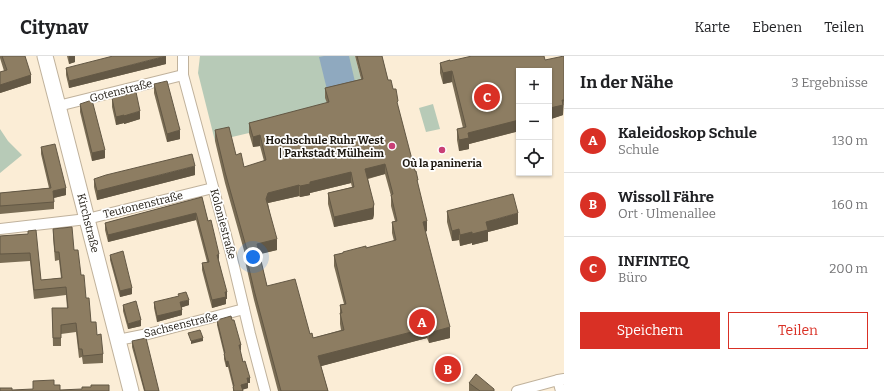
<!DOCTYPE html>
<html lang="de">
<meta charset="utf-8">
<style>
body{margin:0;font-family:Bitter,serif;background:#f2f2f2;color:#202124}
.controls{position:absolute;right:12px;top:12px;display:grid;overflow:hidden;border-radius:0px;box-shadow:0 1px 3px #0004}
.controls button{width:36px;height:36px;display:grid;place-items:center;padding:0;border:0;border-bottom:1px solid #e0e0e0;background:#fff;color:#202124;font:20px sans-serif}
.you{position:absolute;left:253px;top:201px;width:14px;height:14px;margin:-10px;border:3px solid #fff;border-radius:50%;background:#1a73e8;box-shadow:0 0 0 6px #1a73e833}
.badge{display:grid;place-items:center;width:26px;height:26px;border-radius:50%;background:#d93025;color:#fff;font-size:13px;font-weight:700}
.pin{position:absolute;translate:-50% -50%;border:2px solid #fff;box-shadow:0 1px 4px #0006}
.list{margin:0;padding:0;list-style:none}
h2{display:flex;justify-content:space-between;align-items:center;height:52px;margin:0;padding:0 16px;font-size:17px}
h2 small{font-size:13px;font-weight:400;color:#757577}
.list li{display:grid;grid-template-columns:26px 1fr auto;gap:12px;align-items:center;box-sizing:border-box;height:64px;padding:0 16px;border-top:1px solid #e0e0e0}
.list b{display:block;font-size:15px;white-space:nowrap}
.list p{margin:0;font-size:13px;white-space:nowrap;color:#757577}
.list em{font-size:13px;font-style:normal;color:#757577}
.actions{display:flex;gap:8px;padding:12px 16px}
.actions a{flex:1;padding:9px 0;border:1px solid #d93025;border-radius:0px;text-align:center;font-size:14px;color:#d93025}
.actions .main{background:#d93025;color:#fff}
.icon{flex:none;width:22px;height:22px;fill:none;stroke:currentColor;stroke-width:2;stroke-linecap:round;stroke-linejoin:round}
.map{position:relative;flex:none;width:564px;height:335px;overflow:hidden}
header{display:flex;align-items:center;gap:24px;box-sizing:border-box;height:56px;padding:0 20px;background:#fff;border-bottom:1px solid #e0e0e0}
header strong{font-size:19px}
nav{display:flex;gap:22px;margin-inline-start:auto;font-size:14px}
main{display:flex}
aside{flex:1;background:#fff}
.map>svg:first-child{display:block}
.green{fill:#b7cab7}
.water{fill:#8fa9bf}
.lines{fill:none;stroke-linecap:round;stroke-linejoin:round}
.street-casing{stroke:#c0b29c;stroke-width:12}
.secondary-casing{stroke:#c0b29c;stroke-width:17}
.street{stroke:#fff;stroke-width:10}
.secondary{stroke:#fff;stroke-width:15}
.wall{fill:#796c54;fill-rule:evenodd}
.shaded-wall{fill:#635845}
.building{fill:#8d7d62;stroke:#635845;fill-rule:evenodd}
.poi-dot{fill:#c93f76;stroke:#fff;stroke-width:1.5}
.labels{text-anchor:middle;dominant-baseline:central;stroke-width:3.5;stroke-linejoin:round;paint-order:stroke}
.street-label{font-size:11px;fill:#201b13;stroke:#fff}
.poi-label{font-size:11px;font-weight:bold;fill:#201b13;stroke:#fff;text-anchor:end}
</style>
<header>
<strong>Citynav</strong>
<nav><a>Karte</a><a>Ebenen</a><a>Teilen</a></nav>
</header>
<main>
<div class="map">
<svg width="564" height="335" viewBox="0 0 564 335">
<rect width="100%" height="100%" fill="#fbedd6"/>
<g class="green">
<polygon points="200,0 355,0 367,47 249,77 215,85 198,17"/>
<polygon points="433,48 440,73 426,76 419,52"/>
<polygon points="0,73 8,85 22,99 0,117"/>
</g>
<polygon class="water" points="324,0 349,0 359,43 331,50 319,1"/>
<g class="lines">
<g class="street-casing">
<g id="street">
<polyline points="183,0 183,19 231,198 250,278 265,335"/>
<polyline points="58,50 183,19"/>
<polyline points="0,173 87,163 213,132"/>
<polyline points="118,284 148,278 244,253"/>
<polyline points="517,335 558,324"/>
<polyline points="561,335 558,324 564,323"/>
</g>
</g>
<g class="secondary-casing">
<polyline id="secondary" points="45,0 58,50 131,335"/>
</g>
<use href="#street" class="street"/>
<use href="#secondary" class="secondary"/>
</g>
<g class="wall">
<polygon points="0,0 25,0 31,27 0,37 0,16 4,15 0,2"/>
<polygon points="67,0 75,0 75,6 69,8"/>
<path d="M355,0H382L388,24L398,51L418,130L427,175L425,176L450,282L429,287L427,282L321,310L328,335H278L254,244L245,205V198L225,127L215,85V74L236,99L244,111L264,105L260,90L253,91L249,77V67L327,47L325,42V32L361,23ZM385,118L391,140V150L395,165L392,166V177L394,185L366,192L334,199V210L344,248L340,249V268L341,274L313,282L267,230L259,198L277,194L268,147L299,140L300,141L310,139V137L351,127L352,131L328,137V148L334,171L373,163L374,158L368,123Z"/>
<polygon points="545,4 563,55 563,59 551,63 551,67 469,88 469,93 459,95 457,84 457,73 463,72 452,26 443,28 440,17 440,7 450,5"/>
<polygon points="166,8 69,32 66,19 66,12"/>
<polygon points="154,28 180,83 167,86 154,37"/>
<polygon points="112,42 140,63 124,68 124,67 116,69 112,51"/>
<polygon points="80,48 105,102 92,105 80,56"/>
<polygon points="41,91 66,139 54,142 54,153 0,158 0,137 49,132 41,98"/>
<polygon points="195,119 97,144 94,131 94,123"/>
<polygon points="202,141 208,165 219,205 227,243 226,243 226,248 212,252 202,214 202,207 207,206 196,164 108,186 105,174 105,167"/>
<polygon points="447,155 518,168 488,176 488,185 472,189 472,187 460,190 459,184 452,185 447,166"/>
<polygon points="53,173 74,194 81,219 91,266 97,279 103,298 103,307 83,308 82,301 79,302 76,276 61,278 61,290 53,290 52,252 67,252 66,239 34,243 30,205 0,207 0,180 28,178 41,224 61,222 59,204 55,205 53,181"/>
<polygon points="110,199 132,238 120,241 110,204"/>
<polygon points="154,246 189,249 182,251 182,259 157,266 154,252"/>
<polygon points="123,249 141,270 128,273 123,255"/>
<polygon points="217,264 241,294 240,294 243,306 250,327 248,327 248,332 242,334 243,335 233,335 233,331 228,311 226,311 224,303 224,298 217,269"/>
<polygon points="132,285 159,335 144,335 132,291"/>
<polygon points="469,327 494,335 469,335"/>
</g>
<g class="shaded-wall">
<polygon points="69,0 75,0 75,6 69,8"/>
<polygon points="166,0 166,8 69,32 69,25"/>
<polygon points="452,15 452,26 443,28 443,17"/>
<polygon points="31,19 31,27 0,37 0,29"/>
<polygon points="562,44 564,44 563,59 551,63 551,67 549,67 549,57 550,52"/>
<polygon points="140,55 140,63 124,68 124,60"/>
<polygon points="124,59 124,67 116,69 116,61"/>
<polygon points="519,64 519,75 469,88 469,93 459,95 459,84 468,77"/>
<polygon points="180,74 180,83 167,86 167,78"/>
<polygon points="260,79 260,90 253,91 253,81"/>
<polygon points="105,94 105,102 92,105 92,97"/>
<polygon points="385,108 385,118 365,123 365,113"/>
<polygon points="195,110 195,119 97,144 97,135"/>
<polygon points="351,116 351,127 310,137 310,139 300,141 300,130 310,126"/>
<polygon points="299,129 299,140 268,147 266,143 268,137"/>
<polygon points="66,132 66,139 53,142 53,135"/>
<polygon points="374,148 374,158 373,163 334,171 334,161"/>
<polygon points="196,157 196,164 108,186 108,179"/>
<polygon points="518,157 518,168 488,176 488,185 472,189 472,178 486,166"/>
<polygon points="427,165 427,175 423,176 423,166"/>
<polygon points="459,173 459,184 452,185 452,175"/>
<polygon points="472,176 472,187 460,190 460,179"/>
<polygon points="277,183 277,194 257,199 257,188"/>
<polygon points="219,198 219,205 217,199"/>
<polygon points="132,232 132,238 120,241 120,235"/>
<polygon points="225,236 227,236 227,243 226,243 226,248 212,252 212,244"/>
<polygon points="189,244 189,249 180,252 180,246"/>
<polygon points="182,254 182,259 157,266 157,260"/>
<polygon points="141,264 141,270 128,273 128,268"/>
<polygon points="450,271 450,282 429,287 429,277"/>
<polygon points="427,272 427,282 318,311 318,300"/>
<polygon points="203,282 203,285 191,288 191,285"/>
<rect x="239" y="289" width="2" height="5"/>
<polygon points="228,305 228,311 226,311 226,306"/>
<polygon points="247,322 250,322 250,327 248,327 248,332 241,334 241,329"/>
</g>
<g class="building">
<polygon points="2,0 25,0 31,19 0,29 0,16 7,14"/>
<polygon points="113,0 166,0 69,25 66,12"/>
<path d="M357,0H382L388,24H391L393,33H396L398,45L397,46L415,115H416L418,124H417L427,165L423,166L450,271L429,277L427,272L318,300L328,335H281L254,234L245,195L247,194L225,116L215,74L229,71L236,99L241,97L244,111L266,104L260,79L253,81L249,67L329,46L325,32L363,23ZM385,108L393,138L391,139L397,165L392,166L396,184L366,192V190L343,196V197L334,199L346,248L340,249L342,257H340L344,274L313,282L312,277L310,278L295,223L267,230L257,188L277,183L266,143L268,137L299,129L300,130L310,128V126L351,116L354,131L328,137L334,161L373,152L374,148L365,113Z"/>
<polygon points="472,0 544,0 545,4 564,0 564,44 562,44 563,49 550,52 551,56 549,57 549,15 519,15 519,64 468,77 469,82 459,84 457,73 466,71 452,15 443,17 440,7 450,4 450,5"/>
<polygon points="167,25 180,74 167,78 154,28"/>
<polygon points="136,36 140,55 124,60 124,59 116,61 112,42"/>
<polygon points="92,44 105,94 92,97 80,48"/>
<polygon points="55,88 66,132 53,135 54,146 0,150 0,137 51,132 41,91"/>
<polygon points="192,98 195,110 97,135 94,123 106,119"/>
<polygon points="513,138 518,157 486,166 488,174 472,178 472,176 460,179 459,173 452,175 447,155"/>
<polygon points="202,141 208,165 211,164 219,198 217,199 227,236 225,236 226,241 212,244 202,207 209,206 196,157 108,179 105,167"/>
<polygon points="72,171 74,194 78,194 81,219 84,219 86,242 89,242 91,266 96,266 97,279 101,278 103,298 83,300 82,293 79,293 76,267 61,269 61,282 53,282 52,252 68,252 66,231 34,234 30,197 0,198 0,180 28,178 28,175 36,174 41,224 62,222 59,196 55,196 53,173"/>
<polygon points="123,195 132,232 120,235 110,199"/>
<polygon points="186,236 189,244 180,246 182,254 157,260 154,246 179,240 178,238"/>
<polygon points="136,245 141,264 128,268 123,249"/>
<polygon points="231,260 232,264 234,264 241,289 239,289 243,306 245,305 250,322 247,322 248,327 241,329 243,335 234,335 233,331 234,330 228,305 226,306 224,298 225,297 217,264"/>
<polygon points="200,274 203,282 191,285 188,277"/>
<polygon points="146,282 159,335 145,335 132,285"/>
<polygon points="476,318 494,333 494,335 480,335 469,327"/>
<polygon points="54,324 54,329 60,329 60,334 82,333 82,331 91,331 91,329 109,329 109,335 0,335 0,332 12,332 12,334 33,333 33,325"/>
</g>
<g class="poi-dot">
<circle cx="392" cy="90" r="4"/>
<circle cx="442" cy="94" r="4"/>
</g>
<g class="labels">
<g class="street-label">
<text transform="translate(121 35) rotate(-14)">Gotenstraße</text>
<text transform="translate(143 149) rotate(-14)">Teutonenstraße</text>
<text transform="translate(88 167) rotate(76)">Kirchstraße</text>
<text transform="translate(223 168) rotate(75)">Koloniestraße</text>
<text transform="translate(181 269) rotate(-14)">Sachsenstraße</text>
</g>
<g class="poi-label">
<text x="384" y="84">Hochschule Ruhr West<tspan x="384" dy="13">| Parkstadt Mülheim</tspan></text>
<text x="442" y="107" text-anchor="middle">Où la panineria</text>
</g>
</g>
</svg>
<div class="controls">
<button>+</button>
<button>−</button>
<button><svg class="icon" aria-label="locate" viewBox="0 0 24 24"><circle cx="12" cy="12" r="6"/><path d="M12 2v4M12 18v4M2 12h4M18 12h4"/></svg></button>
</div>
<div class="you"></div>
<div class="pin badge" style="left:422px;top:266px">A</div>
<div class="pin badge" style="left:448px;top:313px">B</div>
<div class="pin badge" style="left:487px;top:41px">C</div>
</div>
<aside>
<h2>In der Nähe<small>3 Ergebnisse</small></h2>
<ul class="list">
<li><span class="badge">A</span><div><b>Kaleidoskop Schule</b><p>Schule</p></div><em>130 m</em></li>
<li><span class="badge">B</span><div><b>Wissoll Fähre</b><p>Ort · Ulmenallee</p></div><em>160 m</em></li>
<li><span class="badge">C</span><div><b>INFINTEQ</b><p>Büro</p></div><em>200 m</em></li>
</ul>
<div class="actions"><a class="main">Speichern</a><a>Teilen</a></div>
</aside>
</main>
